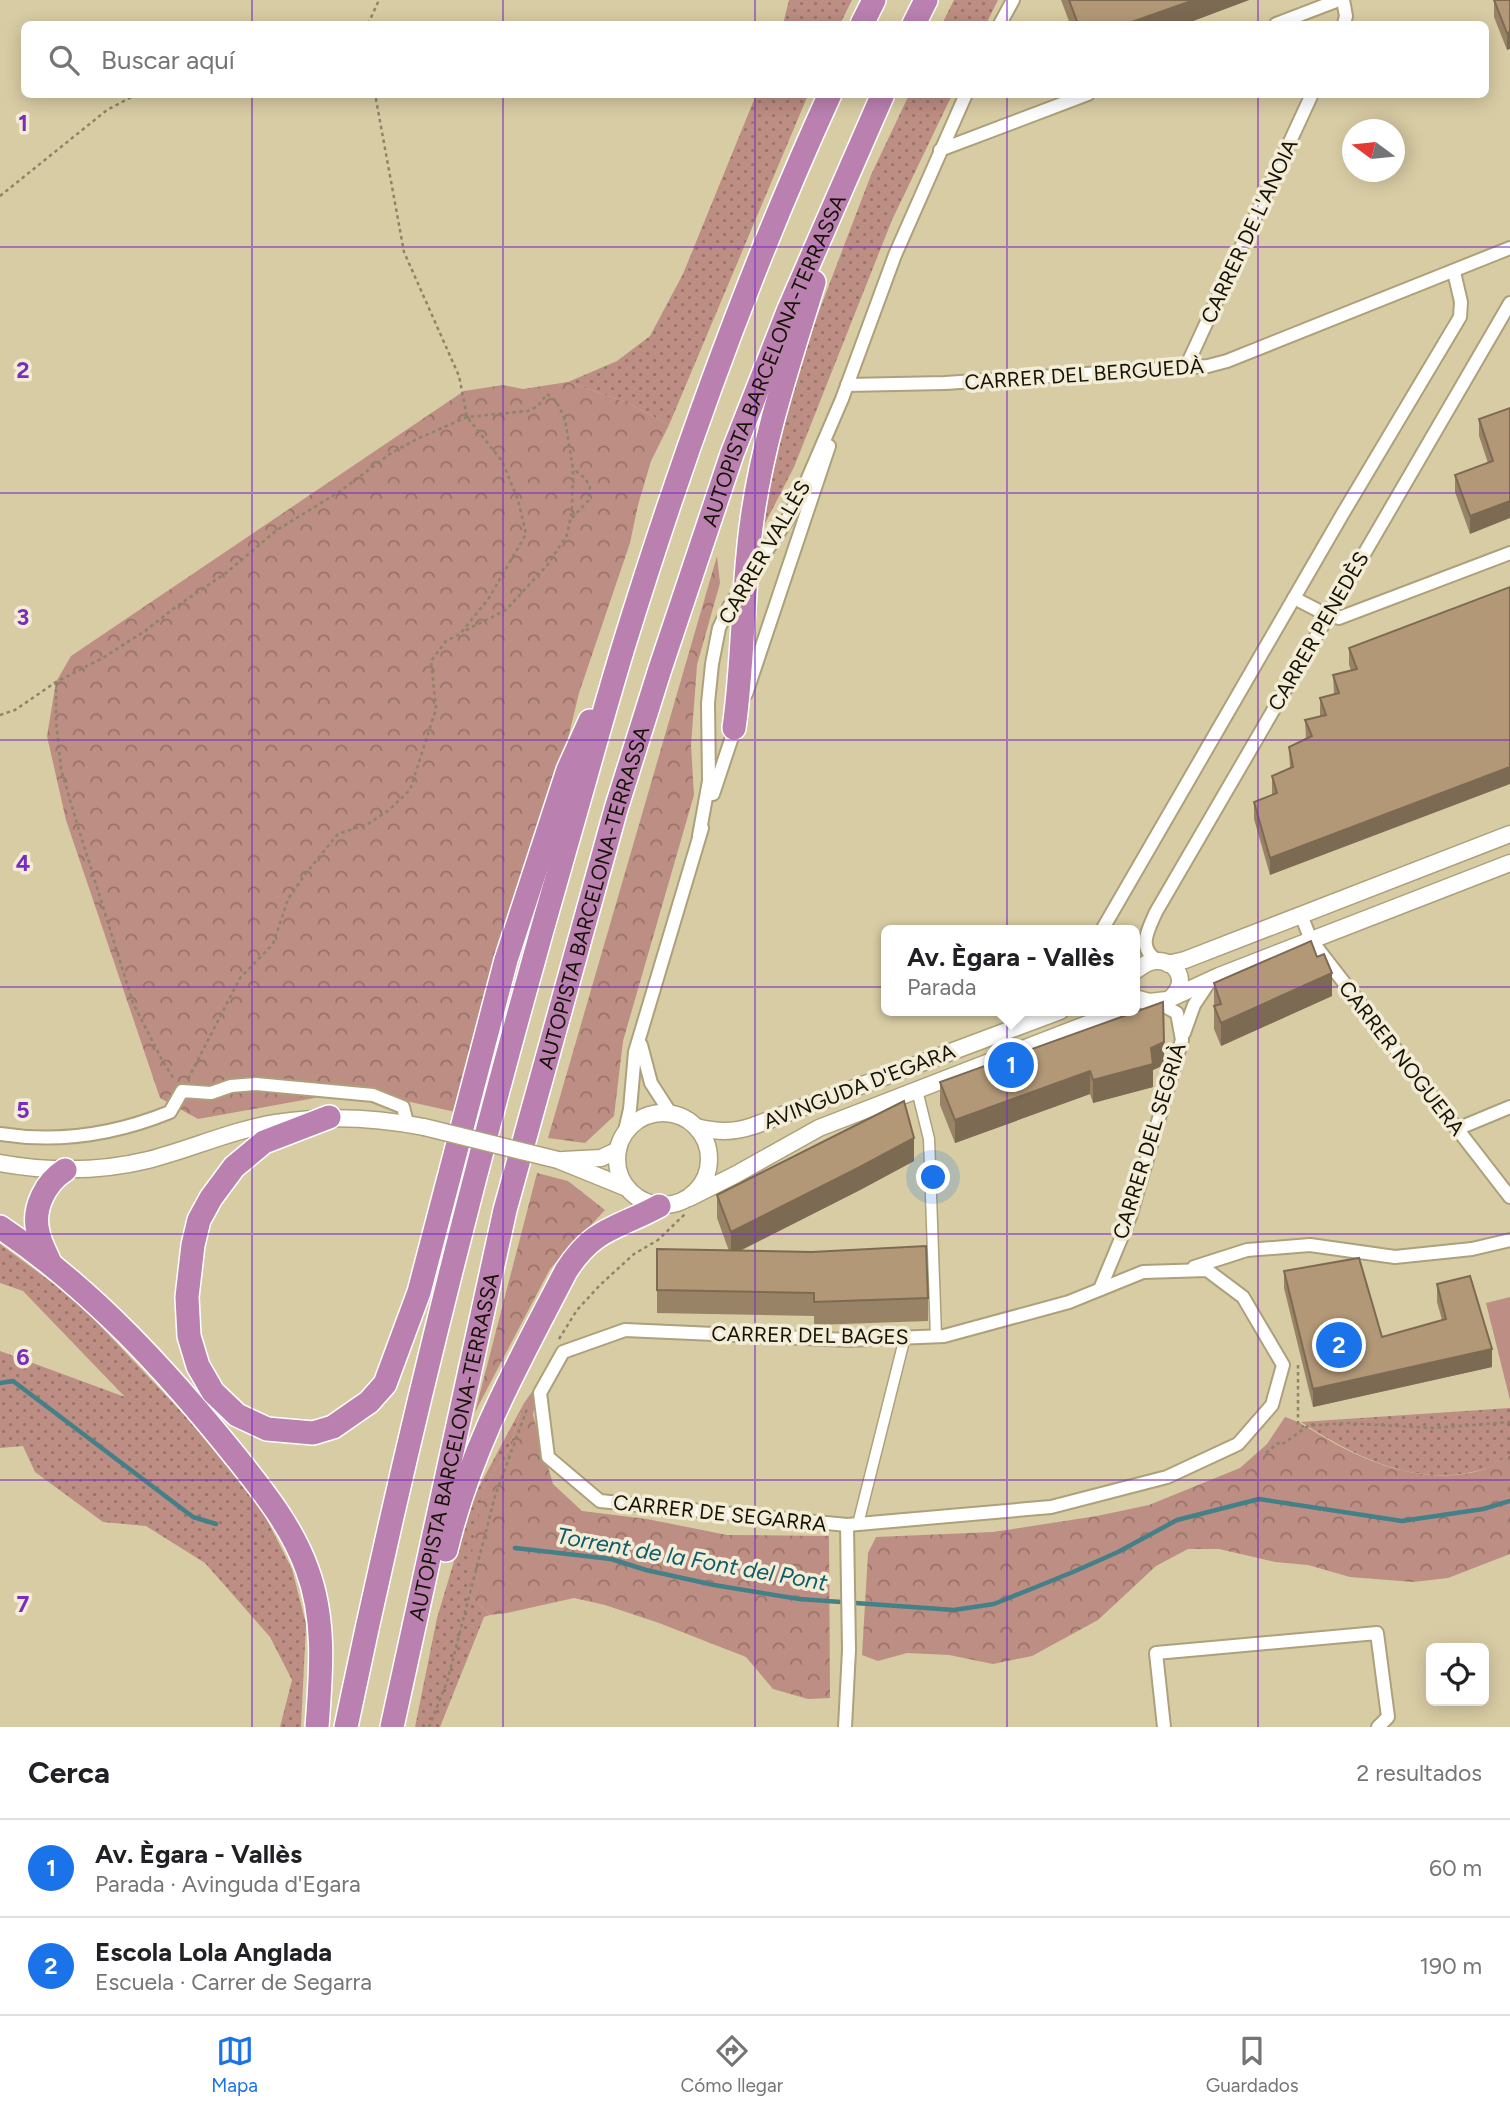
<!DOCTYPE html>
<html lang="es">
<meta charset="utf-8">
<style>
body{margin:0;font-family:Figtree,sans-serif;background:#f2f2f2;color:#202124}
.controls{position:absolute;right:21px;bottom:21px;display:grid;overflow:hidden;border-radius:10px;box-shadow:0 4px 18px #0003}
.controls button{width:63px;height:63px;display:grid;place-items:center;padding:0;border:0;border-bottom:2px solid #e0e0e0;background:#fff;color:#202124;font:35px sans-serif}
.compass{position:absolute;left:1342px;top:119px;width:63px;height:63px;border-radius:50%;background:#fff;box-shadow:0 4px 18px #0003;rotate:285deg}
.you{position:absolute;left:934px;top:1178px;width:24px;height:24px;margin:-18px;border:5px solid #fff;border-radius:50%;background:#1a73e8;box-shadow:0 0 0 10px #1a73e833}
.badge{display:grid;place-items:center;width:46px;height:46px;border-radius:50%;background:#1a73e8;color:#fff;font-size:23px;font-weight:700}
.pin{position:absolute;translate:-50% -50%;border:4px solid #fff;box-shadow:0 2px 7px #0006}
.popup{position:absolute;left:881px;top:925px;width:259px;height:91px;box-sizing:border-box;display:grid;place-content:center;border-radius:10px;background:#fff;filter:drop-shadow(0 2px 5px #0005);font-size:23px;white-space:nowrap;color:#757577}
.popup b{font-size:26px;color:#202124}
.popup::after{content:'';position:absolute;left:50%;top:100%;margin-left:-14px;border:14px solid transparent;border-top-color:#fff}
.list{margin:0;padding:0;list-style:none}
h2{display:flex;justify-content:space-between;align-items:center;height:91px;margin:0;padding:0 28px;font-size:30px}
h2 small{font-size:23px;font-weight:400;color:#757577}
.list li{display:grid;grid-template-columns:46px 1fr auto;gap:21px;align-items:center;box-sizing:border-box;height:98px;padding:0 28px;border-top:2px solid #e0e0e0}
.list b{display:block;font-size:26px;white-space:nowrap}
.list p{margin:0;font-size:23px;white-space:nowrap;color:#757577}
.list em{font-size:23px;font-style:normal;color:#757577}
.icon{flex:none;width:38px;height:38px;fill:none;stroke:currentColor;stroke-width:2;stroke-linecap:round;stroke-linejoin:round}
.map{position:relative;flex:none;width:1510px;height:1727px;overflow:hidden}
.search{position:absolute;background:#fff;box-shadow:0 4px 18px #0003;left:21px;right:21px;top:21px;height:77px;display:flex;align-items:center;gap:18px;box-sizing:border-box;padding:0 24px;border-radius:10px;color:#757577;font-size:26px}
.sheet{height:287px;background:#fff}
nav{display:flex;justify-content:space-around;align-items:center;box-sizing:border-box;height:98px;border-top:2px solid #e0e0e0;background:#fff;font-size:19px;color:#757577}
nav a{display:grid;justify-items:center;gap:4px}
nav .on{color:#1a73e8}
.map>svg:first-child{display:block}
.grass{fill:url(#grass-dots)}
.forest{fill:url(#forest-crowns)}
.green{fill:#bd8e83}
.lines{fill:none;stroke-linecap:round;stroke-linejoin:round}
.stream{stroke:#448088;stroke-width:4.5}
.pedestrian-casing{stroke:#ada17b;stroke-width:13}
.minor-casing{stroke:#ada17b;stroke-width:16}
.tertiary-casing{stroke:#ada17b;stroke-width:19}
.motorway-casing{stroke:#fff;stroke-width:26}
.path{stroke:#8d8567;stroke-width:2.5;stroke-dasharray:3.5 3.5;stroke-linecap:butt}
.pedestrian{stroke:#fff;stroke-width:10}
.minor{stroke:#fff;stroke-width:12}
.tertiary{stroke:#fff;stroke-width:16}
.motorway{stroke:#ba81b0;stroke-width:23}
.tertiary-bridge-casing{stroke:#ada17b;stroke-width:19;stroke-linecap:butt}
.tertiary-bridge{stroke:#fff;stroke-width:16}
.wall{fill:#998366}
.shaded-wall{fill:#7d6a53}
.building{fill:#b29877;stroke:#7d6a53;stroke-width:2}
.grid{fill:none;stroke:#7b2cbf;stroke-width:2;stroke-opacity:0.55}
.labels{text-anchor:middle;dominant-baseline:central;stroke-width:7;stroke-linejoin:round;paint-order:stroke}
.street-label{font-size:21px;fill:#161204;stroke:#f3edd8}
.water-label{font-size:23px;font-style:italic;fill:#105b68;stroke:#f3edd8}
.grid-label{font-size:23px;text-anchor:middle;font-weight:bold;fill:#7b2cbf;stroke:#f3edd8;stroke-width:7;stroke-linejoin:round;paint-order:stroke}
</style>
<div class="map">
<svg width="1510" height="1727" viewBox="0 0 1510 1727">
<defs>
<pattern id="grass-dots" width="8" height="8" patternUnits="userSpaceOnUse" patternTransform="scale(1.75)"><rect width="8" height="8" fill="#bd8e83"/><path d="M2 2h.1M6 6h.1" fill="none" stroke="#997369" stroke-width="1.8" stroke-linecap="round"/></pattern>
<pattern id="forest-crowns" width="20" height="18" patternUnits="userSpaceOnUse" patternTransform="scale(1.75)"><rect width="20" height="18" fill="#bd8e83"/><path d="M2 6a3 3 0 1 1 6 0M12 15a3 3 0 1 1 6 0" fill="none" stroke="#997369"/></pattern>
</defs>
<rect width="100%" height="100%" fill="#d8cca4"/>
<g class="grass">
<polygon points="789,0 852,0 840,24 783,24"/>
<polygon points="954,0 998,0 986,24 942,24"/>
<polygon points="756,95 808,95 669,425 628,403 568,382 617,361 650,336 683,274"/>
<polygon points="909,95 952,95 892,220 794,467 756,541 774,429 871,175"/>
<polygon points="0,1244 77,1301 193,1424 262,1510 292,1569 306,1624 301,1727 280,1727 292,1680 270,1637 205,1563 146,1526 103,1522 35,1472 23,1446 0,1448 0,1351 125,1397 23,1291 0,1283"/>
<polygon points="524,1403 509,1448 485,1485 468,1594 490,1615 484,1617 440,1727 415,1727 437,1618 473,1498"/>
<path d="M1510,1408V1455C1501,1460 1491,1468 1481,1470C1416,1488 1355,1457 1301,1422Z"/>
</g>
<g class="forest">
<polygon points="568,382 628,403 669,425 651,461 638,505 630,543 579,693 557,784 469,1115 397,1099 320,1097 198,1119 160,1098 66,820 47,736 56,682 71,656 464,391 503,385 523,389"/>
<polygon points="717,556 720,583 697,665 691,745 694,795 623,1041 614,1116 585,1143 548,1138"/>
<polygon points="537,1173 568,1181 605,1210 550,1269 475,1412"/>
<polygon points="538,1384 533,1415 553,1484 582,1511 647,1519 727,1535 829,1536 830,1698 808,1699 773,1689 746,1657 659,1623 605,1605 574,1598 507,1613 490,1615 468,1594 473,1545 485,1485 509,1448 524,1403"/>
<path d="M1285,1417C1303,1423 1316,1433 1332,1442C1377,1467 1431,1485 1482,1470C1491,1467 1501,1460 1510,1455V1554L1448,1578L1413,1582L1350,1577L1308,1565L1275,1562L1219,1549H1188L1156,1566L1098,1620L1032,1656L993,1664L949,1655L907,1653L878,1661L862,1655L868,1553L876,1537L993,1532L1097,1516L1149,1505L1240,1468L1267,1444Z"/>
</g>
<g class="green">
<polygon points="1510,1297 1510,1400 1486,1303"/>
<polygon points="1285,1417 1302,1424 1305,1452 1285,1451 1278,1443"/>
</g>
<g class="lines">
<g class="stream">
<polyline points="0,1383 13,1381 193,1517 216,1524"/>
<polyline points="515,1548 611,1559 646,1570 714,1585 799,1599 954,1610 994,1604 1073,1572 1118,1552 1177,1520 1259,1499 1402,1521 1483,1509 1510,1501"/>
</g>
<g class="pedestrian-casing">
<g id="pedestrian">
<polyline points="917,1090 929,1139 936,1336"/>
<polyline points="858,1524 905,1337"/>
</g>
</g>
<g class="minor-casing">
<g id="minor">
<polyline points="1343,0 1346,16 1344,24"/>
<polyline points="1000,24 1013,0"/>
<polyline points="1276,24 1339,0"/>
<polyline points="940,150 1088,94"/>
<polyline points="1186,367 1312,94"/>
<polyline points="847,385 945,383 1208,366 1227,361 1510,248"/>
<polyline points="1294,598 1327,615 1339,618 1510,553"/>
<polyline points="746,694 829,446"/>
<polyline points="713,794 736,725"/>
<polyline points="699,836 709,781 708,703 712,664 719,628 729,607 787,520 805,485 842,399 895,255 966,94"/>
<polyline points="1301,915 1311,940 1510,1197"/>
<polyline points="1102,930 1342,515 1460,317 1461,302 1454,272"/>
<path d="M1157,960C1137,948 1148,930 1156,912L1510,303"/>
<polyline points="1184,1033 1194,1005 1210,981"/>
<polyline points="641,1045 651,1083 671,1114"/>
<polyline points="1457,1129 1510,1107"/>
<path d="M0,1134C57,1143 116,1134 170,1112L182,1091L211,1093L231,1086L256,1084L373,1095L403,1107L407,1123"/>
<polyline points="624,1135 630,1109 635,1052 702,828"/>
<polyline points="1194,1267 1247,1250 1310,1245 1395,1257 1472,1249 1510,1240"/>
<polygon points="1207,1270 1243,1297 1283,1365 1272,1405 1238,1444 1167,1477 1051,1507 847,1525 600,1501 548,1457 540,1393 563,1352 625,1330 848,1340 944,1336 1069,1302 1143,1272"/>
<polyline points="1100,1289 1130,1217 1182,1040 1177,1013 1157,1002"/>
<polyline points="845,1727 849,1650 847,1525"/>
<polyline points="1164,1727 1156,1653 1377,1633 1388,1717 1378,1727"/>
</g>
</g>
<g class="tertiary-casing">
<g id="tertiary">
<polyline points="1168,964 1185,960 1510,834"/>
<path d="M1135,971C1141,967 1148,961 1156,961C1177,960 1188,981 1173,996"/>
<polyline points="1135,998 1149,1002 1167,1000 1219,976 1510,863"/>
<circle cx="663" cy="1159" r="46"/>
<path d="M696,1127C717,1132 732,1133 753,1126L1060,1011"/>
<polyline points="558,1160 627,1188"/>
<polyline points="563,1160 601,1158 618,1150"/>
<path d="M0,1163C50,1172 99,1172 148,1160C191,1149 232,1130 276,1123C326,1115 373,1117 424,1127"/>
<polyline points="689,1198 735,1175 819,1128 1121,1011"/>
</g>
</g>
<g class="motorway-casing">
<g id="motorway">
<polyline points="862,24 874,0"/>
<polyline points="914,24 926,0"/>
<path d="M734,728C744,659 742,589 752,520C763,438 790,361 814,282"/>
<polyline points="329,1117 264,1142 234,1167 211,1198 199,1220 193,1245 187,1297 189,1336 198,1366 213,1392 237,1415 267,1429 313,1433 333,1427 369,1402 385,1384 419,1292 506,960 568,770 590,721"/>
<path d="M0,1227C92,1289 167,1371 236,1457C263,1491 292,1527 307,1569C326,1620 321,1673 317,1727"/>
<path d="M50,1263C46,1253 40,1243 38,1232C32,1208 46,1182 65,1170"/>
<path d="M446,1550C471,1446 518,1364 566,1271C594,1227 617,1229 659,1206"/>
<path d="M346,1727C408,1430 482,1137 566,846C585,780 603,714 623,648C681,460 748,273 830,94"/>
<path id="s1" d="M392,1727L505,1210L616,809L660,669L732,454L789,309L883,94"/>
</g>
</g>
<g class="path">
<polyline points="368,24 379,0"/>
<polyline points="0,196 107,110 137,94"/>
<polyline points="572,518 588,501 590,487 585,478 573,469"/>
<polyline points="56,682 56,720 61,769 75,817 133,1003 162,1060 174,1079"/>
<polyline points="0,715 15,710 56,682 101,659 145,631 177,606 226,573 277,530 339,492 391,453 417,439 467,417 528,411 538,406 547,394 556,401 565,419 573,469 572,511 567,535 549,563 506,610 462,632"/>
<polyline points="188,1079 240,978 273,944 288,899 306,873 338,834 368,824 389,810 410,790 436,709 431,661 446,641 460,634 489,598 526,534 518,500 502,461 467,417 459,376 404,252 375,94"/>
<polyline points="559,1339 577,1310 600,1285 634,1254 658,1240 685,1214"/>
<polyline points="1298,1365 1298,1424 1304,1427"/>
<polyline points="1266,1453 1278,1443 1281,1445 1308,1426 1318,1425 1346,1423 1433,1428 1510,1422"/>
<polyline points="429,1727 447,1682 495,1496 527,1409"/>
</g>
<use href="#pedestrian" class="pedestrian"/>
<use href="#minor" class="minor"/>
<use href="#tertiary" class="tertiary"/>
<use href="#motorway" class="motorway"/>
<g class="tertiary-bridge-casing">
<polyline id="tertiary-bridge" points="424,1127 558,1160"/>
</g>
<use href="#tertiary-bridge" class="tertiary-bridge"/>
</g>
<g class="wall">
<polygon points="1061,0 1249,0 1185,24 1070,24"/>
<polygon points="1494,0 1510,0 1507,50 1494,17"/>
<polygon points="1510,408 1470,534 1455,492 1455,475 1488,463 1479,436 1479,419"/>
<polygon points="1510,587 1270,875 1254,819 1254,802 1272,795 1272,776 1290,768 1289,747 1306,739 1305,720 1320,717 1320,698 1334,694 1333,675 1351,670 1349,665 1349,648"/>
<polygon points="1317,957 1332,996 1221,1046 1214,1029 1214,983"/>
<polygon points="1164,1065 1153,1070 1153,1087 1093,1103 1090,1094 955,1143 940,1105 940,1082"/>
<polygon points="914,1161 860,1190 740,1251 928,1298 928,1321 814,1325 814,1316 657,1313 657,1249 729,1251 717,1218 717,1195"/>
<polygon points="1284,1271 1382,1337 1442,1320 1437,1302 1437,1284 1492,1367 1313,1407 1284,1288"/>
</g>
<g class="shaded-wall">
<polygon points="1194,0 1249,0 1185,24 1126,24"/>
<polygon points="1510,32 1510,49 1507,50 1507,33"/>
<polygon points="1510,501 1510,518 1470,534 1470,516"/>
<polygon points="1510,767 1510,784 1270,875 1270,858"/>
<polygon points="1332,973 1332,996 1221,1046 1221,1023"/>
<polygon points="1164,1042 1164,1065 1153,1070 1153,1087 1093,1103 1093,1080"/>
<polygon points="1090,1071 1090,1094 955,1143 955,1120"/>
<polygon points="914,1138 914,1161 860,1190 731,1255 731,1232"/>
<polygon points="1492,1349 1492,1367 1313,1407 1313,1389"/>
</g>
<g class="building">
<polygon points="1069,0 1194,0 1126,24 1078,24"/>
<polygon points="1494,0 1510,0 1510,32 1507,33"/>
<polygon points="1510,408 1510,501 1470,516 1455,475 1493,461 1479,419"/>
<polygon points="1510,587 1510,767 1270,858 1254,802 1277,793 1272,776 1293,767 1289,747 1312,736 1305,720 1326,715 1320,698 1339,693 1333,675 1357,669 1349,648"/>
<polygon points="1311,941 1317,957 1324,954 1332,973 1221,1023 1214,1006 1221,1004 1214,983"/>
<polygon points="1163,1002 1164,1042 1151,1048 1153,1064 1093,1080 1090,1071 955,1120 940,1082"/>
<polygon points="904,1101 914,1138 860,1167 731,1232 717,1195"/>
<polygon points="926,1246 928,1298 814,1302 814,1293 657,1290 657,1249 812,1252"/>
<polygon points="1359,1258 1382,1337 1446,1319 1437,1284 1470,1276 1492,1349 1313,1389 1284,1271"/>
</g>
<path class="grid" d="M252,0V24M503,0V24M755,0V24M1007,0V24M1258,0V24M252,94V1727M503,94V1727M755,94V1727M1007,94V1727M1258,94V1727M0,247H1510M0,493H1510M0,740H1510M0,987H1510M0,1234H1510M0,1480H1510"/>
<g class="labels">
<g class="street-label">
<text transform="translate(1249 231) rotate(-65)">CARRER DE L'ANOIA</text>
<text stroke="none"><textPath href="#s1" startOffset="1421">AUTOPISTA BARCELONA-TERRASSA</textPath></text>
<text transform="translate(1084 374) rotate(-4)">CARRER DEL BERGUEDÀ</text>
<text transform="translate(764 552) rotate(-60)">CARRER VALLÈS</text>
<text transform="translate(1318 631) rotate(-60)">CARRER PENEDÈS</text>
<text stroke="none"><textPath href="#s1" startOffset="854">AUTOPISTA BARCELONA-TERRASSA</textPath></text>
<text transform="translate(1402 1058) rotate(52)">CARRER NOGUERA</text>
<text transform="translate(859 1086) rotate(-21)">AVINGUDA D'EGARA</text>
<text transform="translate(1149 1141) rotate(-73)">CARRER DEL SEGRIÀ</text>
<text transform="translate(810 1335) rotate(1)">CARRER DEL BAGES</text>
<text stroke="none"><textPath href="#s1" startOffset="287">AUTOPISTA BARCELONA-TERRASSA</textPath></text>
<text transform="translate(720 1513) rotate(6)">CARRER DE SEGARRA</text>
</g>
<g class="water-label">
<text transform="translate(692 1559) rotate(10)">Torrent de la Font del Pont</text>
</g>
</g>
<g class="grid-label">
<text x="23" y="131">1</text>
<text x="23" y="378">2</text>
<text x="23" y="625">3</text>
<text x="23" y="871">4</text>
<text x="23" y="1118">5</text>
<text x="23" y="1365">6</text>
<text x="23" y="1612">7</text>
</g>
</svg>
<div class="controls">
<button><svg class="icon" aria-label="locate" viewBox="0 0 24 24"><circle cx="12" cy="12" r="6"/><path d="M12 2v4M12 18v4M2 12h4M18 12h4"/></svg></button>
</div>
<svg class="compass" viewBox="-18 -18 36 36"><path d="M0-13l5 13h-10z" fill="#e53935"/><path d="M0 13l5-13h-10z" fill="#757577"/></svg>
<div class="you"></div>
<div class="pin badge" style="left:1011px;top:1065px">1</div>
<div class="popup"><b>Av. Ègara - Vallès</b>Parada</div>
<div class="pin badge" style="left:1339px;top:1345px">2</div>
<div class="search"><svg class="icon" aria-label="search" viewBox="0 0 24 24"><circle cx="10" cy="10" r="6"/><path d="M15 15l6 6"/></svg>Buscar aquí</div>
</div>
<section class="sheet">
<h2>Cerca<small>2 resultados</small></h2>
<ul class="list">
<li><span class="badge">1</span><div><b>Av. Ègara - Vallès</b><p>Parada · Avinguda d'Egara</p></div><em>60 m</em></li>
<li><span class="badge">2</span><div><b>Escola Lola Anglada</b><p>Escuela · Carrer de Segarra</p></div><em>190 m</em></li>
</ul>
</section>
<nav>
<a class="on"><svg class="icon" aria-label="map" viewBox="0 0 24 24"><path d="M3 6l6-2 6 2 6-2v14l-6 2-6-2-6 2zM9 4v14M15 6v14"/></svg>Mapa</a>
<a><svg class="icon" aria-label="directions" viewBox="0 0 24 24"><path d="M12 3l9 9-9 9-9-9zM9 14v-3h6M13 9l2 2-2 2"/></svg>Cómo llegar</a>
<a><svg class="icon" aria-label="saved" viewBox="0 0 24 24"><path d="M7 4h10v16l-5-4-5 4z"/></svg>Guardados</a>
</nav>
